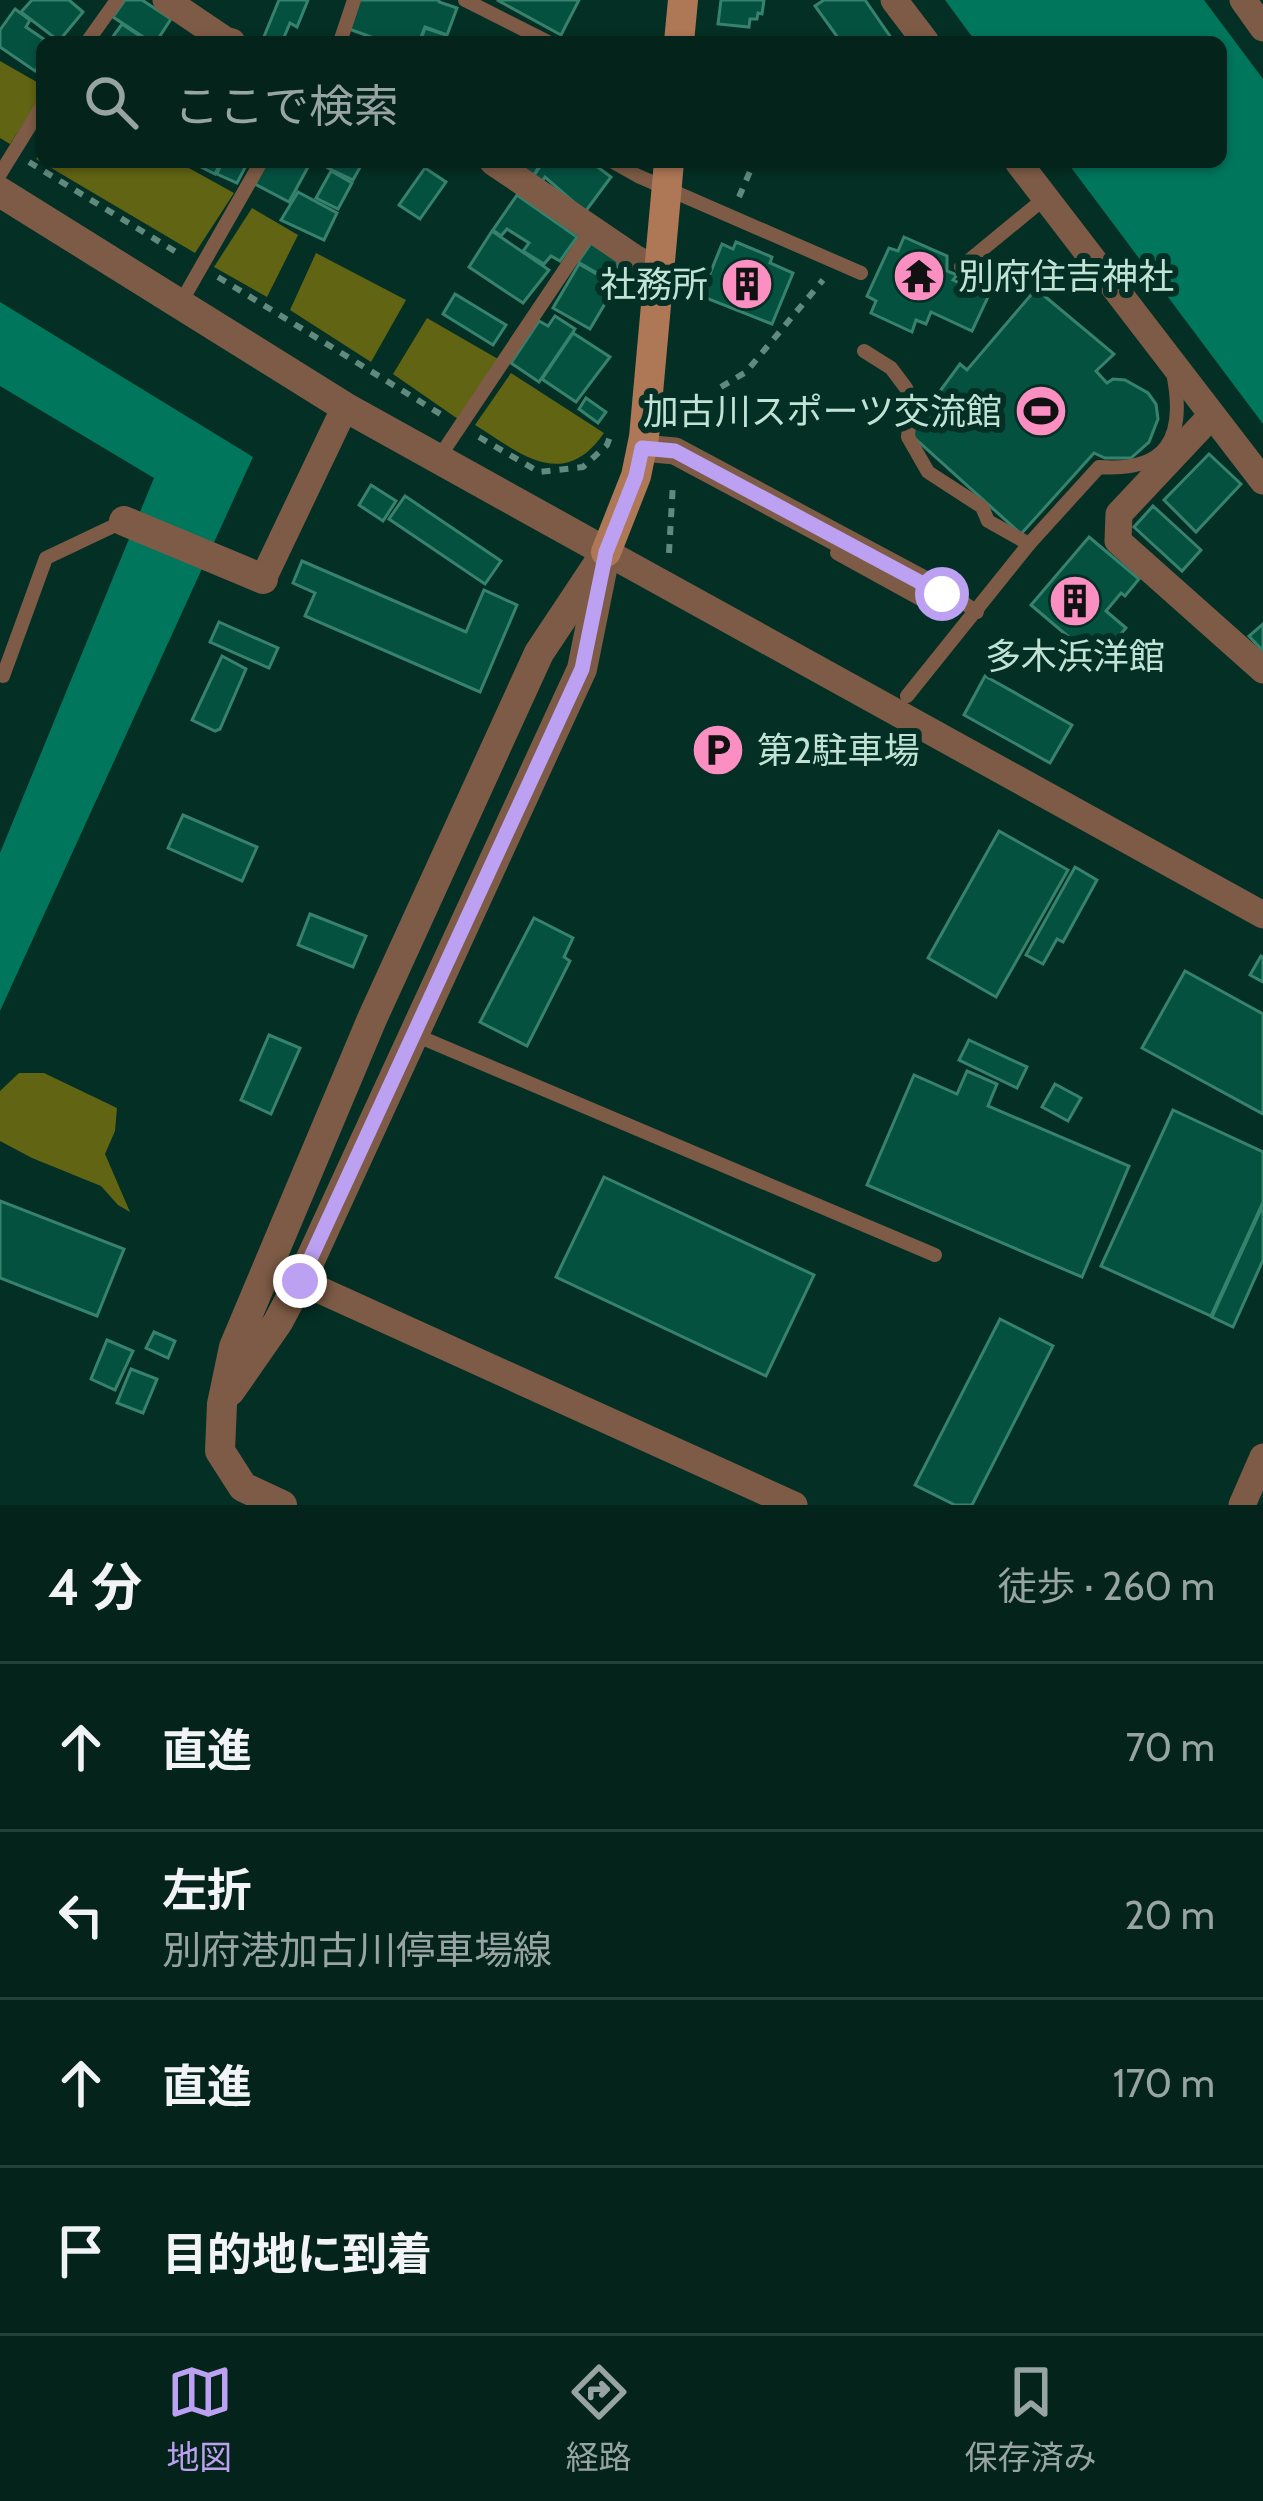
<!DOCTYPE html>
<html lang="ja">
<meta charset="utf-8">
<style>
body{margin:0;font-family:Cabin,"Noto Sans JP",sans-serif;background:#112f28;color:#f1f3f6}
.stop{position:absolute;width:36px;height:36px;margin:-27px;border:9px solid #bca0f2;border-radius:50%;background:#fff}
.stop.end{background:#bca0f2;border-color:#fff;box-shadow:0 3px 12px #0008}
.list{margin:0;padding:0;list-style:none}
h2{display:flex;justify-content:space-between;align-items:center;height:156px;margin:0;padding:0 48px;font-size:51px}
h2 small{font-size:39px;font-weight:400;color:#97a4a3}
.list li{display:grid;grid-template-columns:78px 1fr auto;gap:36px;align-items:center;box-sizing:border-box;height:168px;padding:0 48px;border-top:3px solid #24403a}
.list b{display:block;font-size:45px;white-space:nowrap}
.list p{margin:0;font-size:39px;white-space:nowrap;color:#97a4a3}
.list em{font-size:39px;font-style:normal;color:#97a4a3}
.icon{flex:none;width:66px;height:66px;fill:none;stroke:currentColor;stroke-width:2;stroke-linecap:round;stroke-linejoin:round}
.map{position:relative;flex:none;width:1263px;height:1505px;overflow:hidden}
.search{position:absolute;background:#03231b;box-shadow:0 3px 9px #0004;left:36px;right:36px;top:36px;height:132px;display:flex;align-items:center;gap:30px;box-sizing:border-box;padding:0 42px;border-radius:18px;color:#97a4a3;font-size:45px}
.sheet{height:828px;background:#03231b}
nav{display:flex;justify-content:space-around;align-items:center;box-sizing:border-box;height:168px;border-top:3px solid #24403a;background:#03231b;font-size:33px;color:#97a4a3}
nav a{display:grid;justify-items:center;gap:6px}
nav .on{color:#bca0f2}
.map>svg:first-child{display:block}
.forest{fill:#616413}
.water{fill:#00765d}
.building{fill:#055140;stroke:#37826d;stroke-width:3}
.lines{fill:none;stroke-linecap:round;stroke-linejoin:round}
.path{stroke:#62897d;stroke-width:6;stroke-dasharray:9 9;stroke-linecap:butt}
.service{stroke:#7d5b46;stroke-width:14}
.minor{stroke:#7d5b46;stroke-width:27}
.tertiary{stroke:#7d5b46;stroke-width:30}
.secondary{stroke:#ae7756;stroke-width:30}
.route{stroke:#bca0f2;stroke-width:15}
.labels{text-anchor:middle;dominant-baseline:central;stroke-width:12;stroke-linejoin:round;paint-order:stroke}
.poi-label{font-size:36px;fill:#c0e3d6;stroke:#042f24;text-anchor:start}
</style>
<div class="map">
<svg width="1263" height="1505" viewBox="0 0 1263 1505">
<rect width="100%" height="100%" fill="#042f24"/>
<g class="forest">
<polygon points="0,61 42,85 42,95 10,144 0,138"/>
<polygon points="42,150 42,162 178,162 234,193 195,253 36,159"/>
<polygon points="252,208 298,235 267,297 214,267"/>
<polygon points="316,253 406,300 371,362 290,310"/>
<polygon points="427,318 498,359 458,419 393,374"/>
<path d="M511,373L604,433C563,492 520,453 475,425Z"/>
<polygon points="19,1073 44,1073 117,1108 115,1131 105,1154 130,1212 118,1205 101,1186 32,1158 0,1141 0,1091"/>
</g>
<g class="water">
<polygon points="945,0 1204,0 1263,79 1263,424 1067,162 1221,162 1221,42 976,42"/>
<polygon points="0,302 253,457 0,1011 0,853 154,478 0,386"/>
</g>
<g class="building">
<polygon points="32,0 69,0 83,12 59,41 21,12"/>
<polygon points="125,0 142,0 171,19 156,42 151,42 113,17"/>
<polygon points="279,0 308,0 297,27 290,23 282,42 272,42 263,39"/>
<polygon points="359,0 439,0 439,2 457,8 447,35 425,27 419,42 385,42 349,29"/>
<polygon points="497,0 579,0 561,35"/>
<polygon points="721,0 764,0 762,14 758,13 757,19 750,19 749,27 718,24"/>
<polygon points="824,0 865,0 894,42 841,42 815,6"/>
<polygon points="15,9 30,20 26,27 48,42 42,42 42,61 35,71 0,47 0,30"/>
<polygon points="122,24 149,42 109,42"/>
<polygon points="425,28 446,35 444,42 420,42"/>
<polygon points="191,162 221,162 215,174"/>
<polygon points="222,162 248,162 237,183 217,174"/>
<polygon points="266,162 299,162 308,167 289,202 255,184"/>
<polygon points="331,162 363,162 353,180 328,168"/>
<polygon points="513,162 542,162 533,176"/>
<polygon points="543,162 591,162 611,177 585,212 545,177 541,183 533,177"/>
<polygon points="425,168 446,182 420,219 399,205"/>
<polygon points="331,171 352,183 338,209 316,198"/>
<polygon points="298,192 337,213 324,240 281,220"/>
<polygon points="517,195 577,237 560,261 551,256 544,264 523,251 529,243 507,229 501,236 493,230"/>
<polygon points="492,231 549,270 523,303 469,267"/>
<polygon points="904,237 947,256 947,271 957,275 953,280 988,297 972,331 931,312 926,324 916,320 912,332 871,313 876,301 867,296 889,248 898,251"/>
<polygon points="736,242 772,257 770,263 793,273 772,324 701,296 722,244 733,249"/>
<polygon points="591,243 618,261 616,284 578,262"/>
<polygon points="579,264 616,285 590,329 553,308"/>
<polygon points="1036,289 1114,354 1096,371 1107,383 1113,379 1125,380 1148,393 1156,404 1158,419 1149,442 1131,458 1105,458 1094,453 1021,534 909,433 960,364 967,370"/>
<polygon points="455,294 506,325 493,345 443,314"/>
<polygon points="555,316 575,329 539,382 511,363 539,321 548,326"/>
<polygon points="573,333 610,357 576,402 542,379"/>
<polygon points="586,398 606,412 598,423 579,409"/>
<polygon points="1209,454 1241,484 1196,532 1164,500"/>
<polygon points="371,485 396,501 383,521 359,505"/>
<polygon points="405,496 501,561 485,584 389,519"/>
<polygon points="1153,506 1201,550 1182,571 1134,527"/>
<polygon points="1089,537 1139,579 1125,596 1121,593 1106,611 1126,628 1097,661 1031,605"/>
<polygon points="302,561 466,632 484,590 517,605 480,692 305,616 315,593 293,583"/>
<polygon points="219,622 278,648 269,668 210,642"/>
<polygon points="1263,624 1263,651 1249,636"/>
<polygon points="222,656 246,669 220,729 215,731 192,720"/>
<polygon points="985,676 1072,725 1050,763 964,715"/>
<polygon points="183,815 257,847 242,881 168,848"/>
<polygon points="999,831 1068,870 996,997 928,958"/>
<polygon points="1075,867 1097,880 1063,942 1057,939 1043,964 1026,955"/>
<polygon points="310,914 366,936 353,967 298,945"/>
<polygon points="534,918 573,938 564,957 570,961 527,1046 480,1022"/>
<polygon points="1261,956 1263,957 1263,982 1250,975"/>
<polygon points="1185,971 1263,1014 1263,1114 1142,1048"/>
<polygon points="269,1035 300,1048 271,1114 241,1100"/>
<polygon points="969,1040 1027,1067 1017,1088 959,1060"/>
<polygon points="967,1071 997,1084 988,1106 1129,1166 1082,1277 867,1185 914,1075 957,1094"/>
<polygon points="1055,1084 1081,1098 1068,1121 1042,1107"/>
<polygon points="1173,1110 1263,1152 1263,1202 1211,1316 1101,1266"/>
<polygon points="604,1177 814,1275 766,1376 556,1277"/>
<polygon points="0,1201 124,1249 97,1316 0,1278"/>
<polygon points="1263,1205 1263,1260 1233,1327 1212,1317"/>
<polygon points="1000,1319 1053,1346 972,1505 955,1505 915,1485"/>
<polygon points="154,1332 175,1341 168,1358 146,1348"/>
<polygon points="107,1340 133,1351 115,1390 91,1379"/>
<polygon points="131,1369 157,1379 143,1413 117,1403"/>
</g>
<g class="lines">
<g class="path">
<polyline points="29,162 181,255"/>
<polyline points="739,197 754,162"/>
<polyline points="218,277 442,415"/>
<polyline points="721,387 746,372 823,280"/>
<polyline points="479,437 539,472 583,467 607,445 612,431"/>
<polyline points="669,553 673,483"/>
</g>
<g class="service">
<polyline points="465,0 548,42"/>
<polyline points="87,42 117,0"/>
<polyline points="340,42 354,0"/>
<polyline points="613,162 638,176 861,273"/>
<polyline points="0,174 42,106"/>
<polyline points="961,267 1045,198"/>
<polyline points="180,304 261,162"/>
<polyline points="864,351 891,368 906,388 911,400 908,437 928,472 982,507 988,521 1029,544"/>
<polyline points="438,459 592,229"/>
<polyline points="837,553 946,613 958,599 977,612"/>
<polyline points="0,674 3,676 46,558 124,521"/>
<path d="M907,696L1029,544L1099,467C1166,472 1185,439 1174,378"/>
<polyline points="413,1034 935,1255"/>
</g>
<g class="minor">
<polyline points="166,0 225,40 232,42"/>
<polyline points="894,0 926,42"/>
<polyline points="1243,0 1263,28"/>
<polyline points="493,162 633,257 660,272"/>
<polyline points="1018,162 1263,481"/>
<polyline points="1212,415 1119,514 1118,541 1263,670"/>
<polyline points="642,448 675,451 942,594"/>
<polyline points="606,552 1263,915"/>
<polyline points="263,579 345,407"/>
<polyline points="300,1281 794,1505"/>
<polyline points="1242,1505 1263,1457"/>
</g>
<g class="tertiary">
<polyline points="0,192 345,407 606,552"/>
<polyline points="124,521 263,579"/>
<polyline points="230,1391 278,1322 306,1269 582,669 602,570"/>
<polyline points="282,1505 243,1487 220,1451 222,1404 234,1347 372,1019 539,653 606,552"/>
</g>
<g class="secondary">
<polyline points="679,42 683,0"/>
<polyline points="606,552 636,476 644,437 669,162"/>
</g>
</g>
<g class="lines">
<polyline class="route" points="300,1281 582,669 606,552 636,476 642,448 675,451 942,594"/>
</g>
<defs>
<g id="temple-disc" transform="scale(2.7)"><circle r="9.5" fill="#fc8fc2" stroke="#042f24"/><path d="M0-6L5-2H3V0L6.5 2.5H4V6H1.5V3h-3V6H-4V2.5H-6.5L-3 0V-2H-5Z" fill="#111"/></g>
<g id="building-disc" transform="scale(2.7)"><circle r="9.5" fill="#fc8fc2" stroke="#042f24"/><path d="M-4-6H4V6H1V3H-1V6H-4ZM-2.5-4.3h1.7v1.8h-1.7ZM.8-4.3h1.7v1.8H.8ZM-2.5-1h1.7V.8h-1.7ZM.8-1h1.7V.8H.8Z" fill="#111"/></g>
<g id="stadium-disc" transform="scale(2.7)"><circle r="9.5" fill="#fc8fc2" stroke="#042f24"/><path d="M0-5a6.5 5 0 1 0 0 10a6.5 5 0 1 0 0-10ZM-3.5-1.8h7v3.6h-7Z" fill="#111"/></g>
<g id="parking-disc" transform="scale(2.7)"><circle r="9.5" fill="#fc8fc2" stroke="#042f24"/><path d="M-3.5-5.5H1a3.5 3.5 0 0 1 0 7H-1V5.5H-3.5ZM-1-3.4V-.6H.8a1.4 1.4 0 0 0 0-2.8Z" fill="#111"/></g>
</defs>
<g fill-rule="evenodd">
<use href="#temple-disc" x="919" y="276"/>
<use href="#building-disc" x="747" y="284"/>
<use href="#stadium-disc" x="1041" y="411"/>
<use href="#building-disc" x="1075" y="601"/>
<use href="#parking-disc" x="718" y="750"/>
</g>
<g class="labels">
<g class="poi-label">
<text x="958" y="276">別府住吉神社</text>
<text x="708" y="284" text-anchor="end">社務所</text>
<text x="1002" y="411" text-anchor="end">加古川スポーツ交流館</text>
<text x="1075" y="656" text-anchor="middle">多木浜洋館</text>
<text x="757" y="750">第2駐車場</text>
</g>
</g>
</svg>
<div class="stop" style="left:942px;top:594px"></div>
<div class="stop end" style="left:300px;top:1281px"></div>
<div class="search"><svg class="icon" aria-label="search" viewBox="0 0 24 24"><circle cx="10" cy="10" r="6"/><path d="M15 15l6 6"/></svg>ここで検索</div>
</div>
<section class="sheet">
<h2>4 分<small>徒歩 · 260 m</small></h2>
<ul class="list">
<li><svg class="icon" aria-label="ahead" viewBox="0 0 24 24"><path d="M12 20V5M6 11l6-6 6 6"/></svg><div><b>直進</b></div><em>70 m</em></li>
<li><svg class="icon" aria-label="left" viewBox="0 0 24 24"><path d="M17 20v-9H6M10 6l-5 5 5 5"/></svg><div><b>左折</b><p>別府港加古川停車場線</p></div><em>20 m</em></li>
<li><svg class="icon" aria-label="ahead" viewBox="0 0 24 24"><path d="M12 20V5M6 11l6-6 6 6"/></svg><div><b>直進</b></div><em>170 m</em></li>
<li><svg class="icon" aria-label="arrive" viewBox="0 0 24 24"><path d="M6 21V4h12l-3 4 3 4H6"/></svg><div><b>目的地に到着</b></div></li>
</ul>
</section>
<nav>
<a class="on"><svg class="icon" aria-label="map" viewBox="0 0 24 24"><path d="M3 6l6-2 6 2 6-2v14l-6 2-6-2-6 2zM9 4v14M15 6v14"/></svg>地図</a>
<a><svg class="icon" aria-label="directions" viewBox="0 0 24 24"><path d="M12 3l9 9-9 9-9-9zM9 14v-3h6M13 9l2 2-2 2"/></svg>経路</a>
<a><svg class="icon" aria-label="saved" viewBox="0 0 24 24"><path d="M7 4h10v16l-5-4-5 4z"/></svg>保存済み</a>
</nav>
